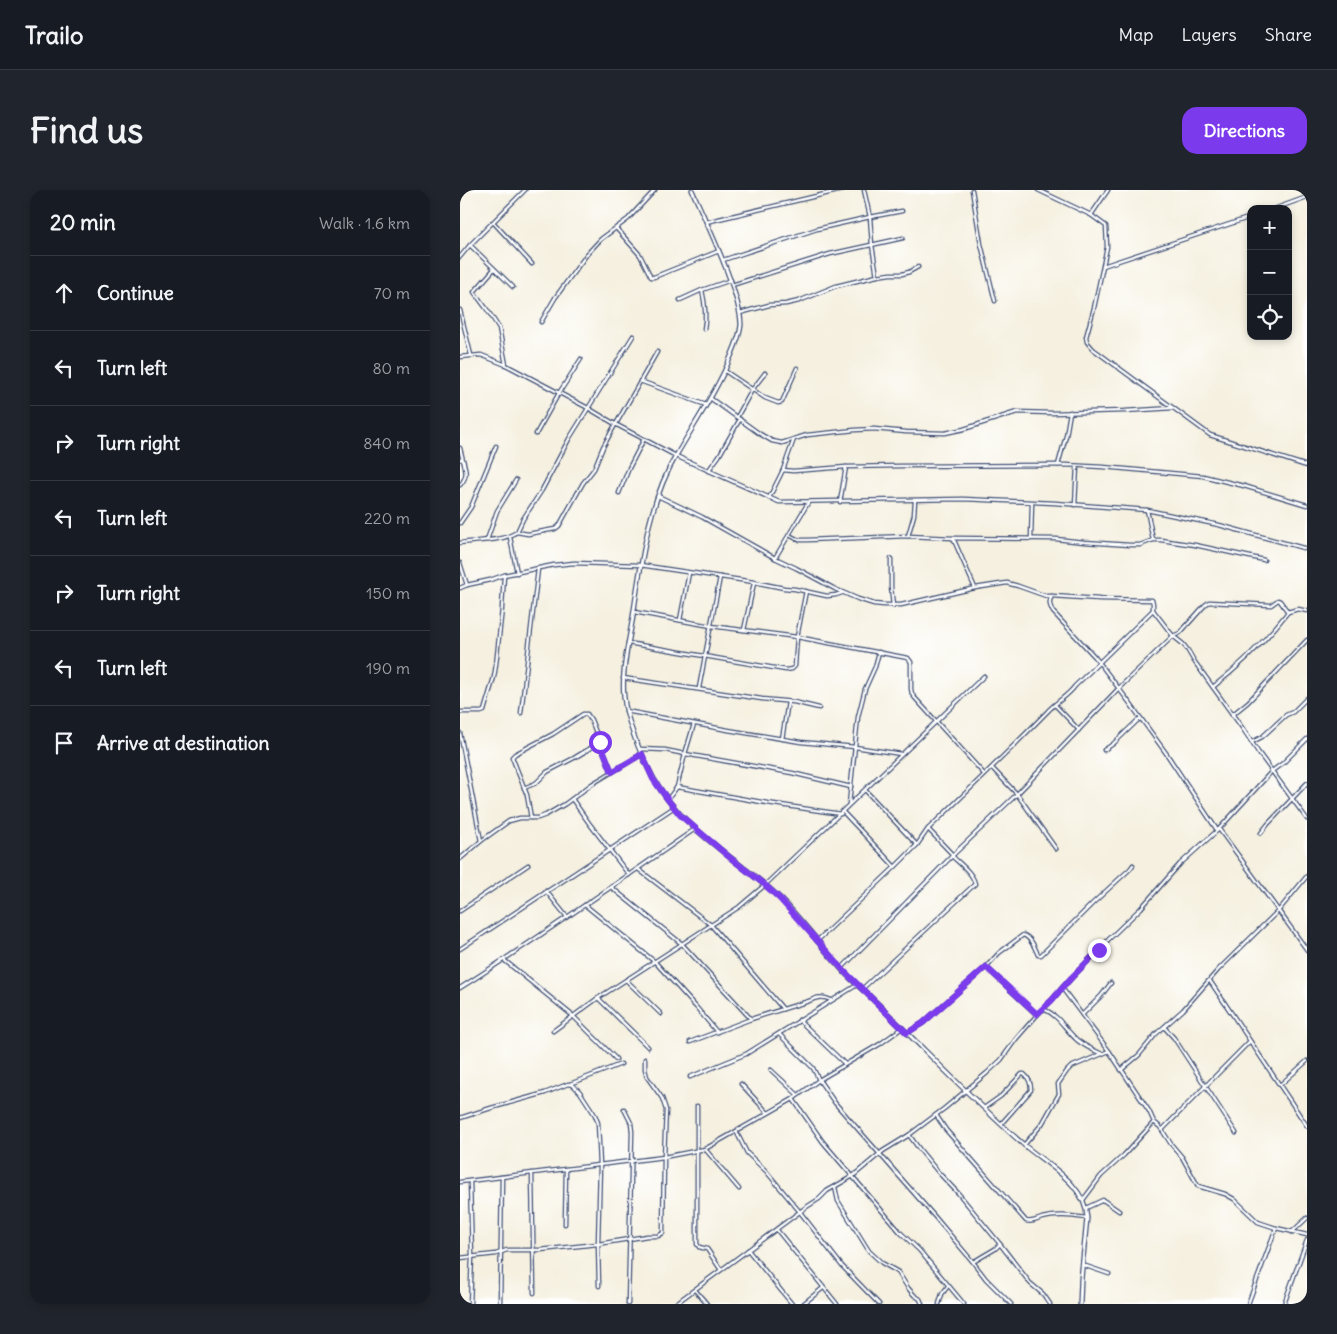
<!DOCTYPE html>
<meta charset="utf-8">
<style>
body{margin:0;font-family:Delius,sans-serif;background:#20242c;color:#f1f3f6}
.controls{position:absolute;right:15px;top:15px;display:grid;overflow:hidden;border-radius:10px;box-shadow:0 2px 8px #0003}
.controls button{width:45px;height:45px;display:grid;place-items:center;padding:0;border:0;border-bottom:1px solid #363941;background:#171b24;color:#f1f3f6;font:25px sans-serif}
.stop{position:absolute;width:15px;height:15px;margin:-11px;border:4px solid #7c3aed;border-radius:50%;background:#fff}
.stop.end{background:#7c3aed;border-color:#fff;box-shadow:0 1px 5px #0008}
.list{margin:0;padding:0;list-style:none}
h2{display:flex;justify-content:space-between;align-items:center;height:65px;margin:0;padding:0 20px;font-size:21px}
h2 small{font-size:16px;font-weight:400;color:#9ea1a6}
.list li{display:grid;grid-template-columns:32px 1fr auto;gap:15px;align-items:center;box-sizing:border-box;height:75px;padding:0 20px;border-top:1px solid #363941}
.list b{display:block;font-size:19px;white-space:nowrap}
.list em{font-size:16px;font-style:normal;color:#9ea1a6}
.icon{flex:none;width:28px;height:28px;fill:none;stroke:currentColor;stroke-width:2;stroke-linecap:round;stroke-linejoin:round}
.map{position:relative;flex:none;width:847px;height:1114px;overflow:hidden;border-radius:15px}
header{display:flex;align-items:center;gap:30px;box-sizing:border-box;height:70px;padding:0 25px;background:#171b24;border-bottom:1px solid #363941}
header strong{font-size:24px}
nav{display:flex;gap:28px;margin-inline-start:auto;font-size:18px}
.intro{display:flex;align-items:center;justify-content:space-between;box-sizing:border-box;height:120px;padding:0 30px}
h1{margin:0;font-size:35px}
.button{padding:12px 22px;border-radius:15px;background:#7c3aed;color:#fff;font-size:18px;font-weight:700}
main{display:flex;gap:30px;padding:0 30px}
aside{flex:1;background:#171b24;border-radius:15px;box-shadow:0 2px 8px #0003}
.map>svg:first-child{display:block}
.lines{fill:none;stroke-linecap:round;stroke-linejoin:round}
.minor-casing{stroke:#3c4c71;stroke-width:5}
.tertiary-casing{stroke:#3c4c71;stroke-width:5.5}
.minor{stroke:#fff;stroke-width:2.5}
.tertiary{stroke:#fff;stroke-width:3}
.route{stroke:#7c3aed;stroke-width:6}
</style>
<header>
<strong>Trailo</strong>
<nav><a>Map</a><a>Layers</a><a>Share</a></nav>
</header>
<div class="intro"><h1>Find us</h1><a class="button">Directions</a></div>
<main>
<aside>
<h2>20 min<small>Walk · 1.6 km</small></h2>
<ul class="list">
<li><svg class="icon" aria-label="ahead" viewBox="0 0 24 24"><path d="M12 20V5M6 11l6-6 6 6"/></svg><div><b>Continue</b></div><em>70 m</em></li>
<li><svg class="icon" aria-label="left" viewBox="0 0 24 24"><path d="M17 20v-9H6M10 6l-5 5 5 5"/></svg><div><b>Turn left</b></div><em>80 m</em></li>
<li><svg class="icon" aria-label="right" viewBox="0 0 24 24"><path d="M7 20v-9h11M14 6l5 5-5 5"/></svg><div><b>Turn right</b></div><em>840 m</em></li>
<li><svg class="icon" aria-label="left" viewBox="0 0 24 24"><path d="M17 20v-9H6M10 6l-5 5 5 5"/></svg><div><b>Turn left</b></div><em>220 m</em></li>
<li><svg class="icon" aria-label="right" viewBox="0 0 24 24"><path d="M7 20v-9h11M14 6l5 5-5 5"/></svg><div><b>Turn right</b></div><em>150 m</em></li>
<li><svg class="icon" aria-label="left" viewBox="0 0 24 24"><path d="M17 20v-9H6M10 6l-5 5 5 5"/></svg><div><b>Turn left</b></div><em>190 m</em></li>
<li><svg class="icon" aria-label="arrive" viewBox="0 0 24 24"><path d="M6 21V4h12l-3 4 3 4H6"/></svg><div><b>Arrive at destination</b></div></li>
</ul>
</aside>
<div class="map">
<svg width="847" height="1114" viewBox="0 0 847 1114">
<rect width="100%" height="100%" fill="#fff"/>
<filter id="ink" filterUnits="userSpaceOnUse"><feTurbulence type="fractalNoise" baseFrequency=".02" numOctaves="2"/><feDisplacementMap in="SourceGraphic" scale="10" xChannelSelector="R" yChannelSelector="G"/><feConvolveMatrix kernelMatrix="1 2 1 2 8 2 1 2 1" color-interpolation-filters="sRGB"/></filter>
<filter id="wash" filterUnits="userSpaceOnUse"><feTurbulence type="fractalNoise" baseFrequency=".0096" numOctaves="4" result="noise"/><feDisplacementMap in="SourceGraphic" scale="20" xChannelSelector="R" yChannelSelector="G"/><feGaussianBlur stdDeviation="1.12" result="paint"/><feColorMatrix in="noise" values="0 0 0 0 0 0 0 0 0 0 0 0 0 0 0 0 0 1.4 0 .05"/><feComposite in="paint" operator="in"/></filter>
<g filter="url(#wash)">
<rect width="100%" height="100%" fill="#f5f0df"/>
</g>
<g filter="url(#ink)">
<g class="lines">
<g class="minor-casing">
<g id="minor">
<polyline points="404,0 410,27 442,21"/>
<polyline points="512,0 521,54 535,111"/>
<polyline points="578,0 631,25 646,36 647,57 634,118 626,147 627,152 633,159 750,245 847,276"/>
<polyline points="814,19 847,7"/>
<polyline points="631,25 648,0"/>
<polyline points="33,32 72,74"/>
<polyline points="246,32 382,0"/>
<polyline points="156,38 180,65 191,87 194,87 259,61"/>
<polyline points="10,55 53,97"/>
<polyline points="0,67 10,55 65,0"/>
<polyline points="263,70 357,39 410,27 412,55 417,86"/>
<polyline points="643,76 791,27"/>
<polyline points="34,79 14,102 26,118 39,138 46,175"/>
<polyline points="272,95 370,64 443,48"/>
<polyline points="220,110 242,100"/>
<polyline points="0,120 11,165"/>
<polyline points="280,123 309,115 326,114 339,111 376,96 417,86 430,84 442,84 449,82 458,77"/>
<polyline points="81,132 95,108 127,64 141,49 168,29 195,0"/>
<path d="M244,139C247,125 245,113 242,100L271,90"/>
<polyline points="0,167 21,165 46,175 128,218 155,234 216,266 319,312 503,309 595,313 687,320 759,335 847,359"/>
<polyline points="265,181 305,208 318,213 322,212 337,178"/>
<polyline points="180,191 246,215"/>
<polyline points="250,208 300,244 312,251 322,253 347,245 395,240 414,239 446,242 485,243 504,239 557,222 592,223 665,221 713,218"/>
<polyline points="277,227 292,200 305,183"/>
<polyline points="156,234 197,162"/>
<polyline points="76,244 99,203 121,169"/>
<polyline points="0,258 3,270 0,269"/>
<polyline points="598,275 606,246 610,222"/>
<polyline points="323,280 334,249"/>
<polyline points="248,281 259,266 280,229"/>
<path d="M0,295C8,287 6,280 3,270"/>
<polyline points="159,303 169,278 184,249"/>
<path d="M198,306L242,327L315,368L336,378L375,399L398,409L414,414L424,415H441L515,398L547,393L558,396L586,406H592C588,412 590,416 593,422L635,467L669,512L706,563L757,640"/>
<polyline points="309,308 323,280 333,281 386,277 440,276 605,275 643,277 743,286 784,296 847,315"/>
<polyline points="380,312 386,277"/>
<polyline points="615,315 617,276"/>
<polyline points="687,320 693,350"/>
<polyline points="0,333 11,317 36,256"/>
<polyline points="57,342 63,329 82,300 109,249 173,146"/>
<polyline points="329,345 339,350 347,350 448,346 493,348"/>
<polyline points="448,346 454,325 455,311"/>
<polyline points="50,347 57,383"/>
<polyline points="571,349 572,313"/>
<polyline points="27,350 37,321 56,290"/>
<path d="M0,353C18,350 41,352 57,342L68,344L95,339L99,336L123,293L134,279L143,257L155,235"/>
<polyline points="315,368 348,313"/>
<polyline points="431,369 431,397 433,416"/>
<polyline points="0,373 7,395"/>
<polyline points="0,398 7,395 30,390 44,385 94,375 114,373 180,375 294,392 324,398 335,399 367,406 376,405 382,403"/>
<polyline points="515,398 493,348 596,349 624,352 670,355 680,355 693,350 701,350 735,355 804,370"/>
<polyline points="592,406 639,409 692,410 693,413 693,420 713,446 723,454 727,459 734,471 783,539 798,562 847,629"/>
<polyline points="174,422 251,436 337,447 448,468 451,472 451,499 452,504 455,508 524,584"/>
<polyline points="220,430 229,383"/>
<polyline points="284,440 294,393"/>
<polyline points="168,453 326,480 332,479 335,476 337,447 346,401"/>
<polyline points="163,488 302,509 334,512 359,518"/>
<path d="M753,497C781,475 806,450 828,422"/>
<polyline points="239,498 260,387"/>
<polyline points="595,515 619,540"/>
<polyline points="166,521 268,540 341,552 395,557 441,564"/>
<path d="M0,522H21L24,521C27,510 31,498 34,487C36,477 37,466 38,456C41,433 43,410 44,386"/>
<polyline points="61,523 78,379"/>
<polyline points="772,525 788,512 847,450"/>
<polyline points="234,534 225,564 332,583 391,597"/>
<polyline points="0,543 21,651"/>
<polyline points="322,549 328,512"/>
<polyline points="792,552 802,547 826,525 833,522 847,508"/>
<polyline points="180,559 205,560 225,564 217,597"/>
<polyline points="644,560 653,554 677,531 681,529"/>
<polyline points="532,578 557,604 596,659"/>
<polyline points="64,598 76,593 87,582 114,568 139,553"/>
<polyline points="405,600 457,655"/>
<polyline points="112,609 129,633 169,685"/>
<polyline points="208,609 217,597 307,613 381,624"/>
<polyline points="389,614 398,527 405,499 415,477 419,462"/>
<polyline points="383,622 435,677"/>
<polyline points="71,628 67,605 52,567 55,564 93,544 123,524 127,524 131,530 152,582"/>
<polyline points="468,639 493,665"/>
<polyline points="759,639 847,760"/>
<polyline points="801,643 808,634 847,593"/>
<polyline points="0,669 21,651 49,631 60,628 78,628 86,625 105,614 132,594 182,564"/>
<polyline points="178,679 251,735 323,819"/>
<polyline points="151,697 222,754 291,829"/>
<polyline points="86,701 107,727"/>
<polyline points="125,715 195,772 236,817 257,842"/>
<polyline points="0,721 68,675"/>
<path d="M357,751L435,677L457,655L468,639C508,601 548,562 587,522C596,512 608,506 615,496L693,420"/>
<polyline points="0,759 213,618"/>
<polyline points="44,770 113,826 156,869"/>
<polyline points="526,777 577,825"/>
<polyline points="381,779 493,665 557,604 659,498 713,446 720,443 745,415 749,412 811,415 818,410 820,411 828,422 838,419 847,421"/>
<polyline points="166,790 201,824"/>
<polyline points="750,791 847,936"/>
<path d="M0,798C80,747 157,693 235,639"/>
<polyline points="602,798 649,861 689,921 694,932 700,937 711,954 722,967 738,996 765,1004 774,1009 798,1032 816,1038 847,1045"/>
<path d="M402,799L515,694C513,683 500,674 492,666"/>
<polyline points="138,808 188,857"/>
<path d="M584,819C600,827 604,838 617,850C624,856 633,860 642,864"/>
<polyline points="622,825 641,806 651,793"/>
<polyline points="339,830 385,874"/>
<polyline points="704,837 714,848 776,943"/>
<polyline points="93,841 138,808 279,717 305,695 524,486"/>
<path d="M447,843L463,833L526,777L539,763L563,745C571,747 575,758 578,765H581L633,713L670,679L673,675"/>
<polyline points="319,844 353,878 359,890 375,913 475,1027 513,1072 526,1089 551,1114"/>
<path d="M230,852L291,829L349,811C357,807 363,806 371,810"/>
<polyline points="311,880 338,905"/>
<polyline points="661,880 679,865 696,844 723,820 759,779 819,720 847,686"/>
<polyline points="230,887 286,864 397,795"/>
<polyline points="110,894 161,874"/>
<polyline points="281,894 308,923"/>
<polyline points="820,895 847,871"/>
<polyline points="333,909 363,952 441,1043 459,1060 504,1114"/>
<polyline points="237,916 237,1054 239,1057 247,1059 261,1080"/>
<path d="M524,918L541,906L562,884H564C569,888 571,893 571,900L541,934"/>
<polyline points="164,919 171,933 172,942 168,1114"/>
<path d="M476,925L486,940L566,1031C572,1033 576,1030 582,1028C597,1024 611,1026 627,1028"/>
<polyline points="0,928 31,918 85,903 108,894 113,895 120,902 135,925 138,933 140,975 138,1054 139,1096"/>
<polyline points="702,940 790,851"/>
<polyline points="276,941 287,963 306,981 340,1022 382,1076 419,1114"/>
<polyline points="449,945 460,960 478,982 498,1003 540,1054 535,1059 513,1072"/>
<polyline points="564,955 582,934 599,904 598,894 607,881 611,877 649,861"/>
<polyline points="245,959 279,999"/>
<polyline points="72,983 74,1103"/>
<polyline points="10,991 12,1067 10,1114"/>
<polyline points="0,992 204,967 245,959 333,909 359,890 420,854 442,838"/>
<polyline points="375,997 378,1011 409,1061 422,1073 438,1082 448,1098 454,1105 460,1109 462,1114"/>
<polyline points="623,1010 641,986 664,965 694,932"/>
<polyline points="626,1018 643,1010 659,1021"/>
<polyline points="105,1034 106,979"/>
<polyline points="317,1040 377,1114"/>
<polyline points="832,1042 847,1028"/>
<polyline points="540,1054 570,1093 583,1104 590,1114"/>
<polyline points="288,1060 332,1114"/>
<polyline points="0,1068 36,1064 47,1060 80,1060 138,1054 169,1049 187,1046 198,1046 203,1043 204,967 206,920 202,908 187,887 185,879 185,869"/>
<polyline points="623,1075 649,1084"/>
<polyline points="235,1100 247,1114"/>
<polyline points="40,1114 42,987"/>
<polyline points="215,1114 345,1018 359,1009 367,1001 393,986 423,961 449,945 485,918 527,883 541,870 556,849 577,825 592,810 602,798 648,750 681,718 720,674 759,639 812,581 823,573 847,549"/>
<polyline points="343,1114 363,1098"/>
<polyline points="479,1114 482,1104 488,1096"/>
<polyline points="788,1114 816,1038"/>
<polyline points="824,1114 847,1050"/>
</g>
</g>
<g class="tertiary-casing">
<path id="tertiary" d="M232,0C246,32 262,64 273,98C277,111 281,122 281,135C280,147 274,159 269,171C255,204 235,233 217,264C189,311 182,367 174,420C170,449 161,477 164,507C166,531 182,568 194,589C224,642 279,669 321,709C345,733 364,761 387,785C400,798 415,810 428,824C473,868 516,913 564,955C587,975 626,994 627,1028L621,1089L620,1114"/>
</g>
<use href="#minor" class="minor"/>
<use href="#tertiary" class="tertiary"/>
</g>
</g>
<g class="lines" filter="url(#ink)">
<polyline class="route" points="140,552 152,582 182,564 193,589 208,610 220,625 268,666 305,695 320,709 386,783 447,843 463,833 526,777 577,824 592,810 612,787 639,760"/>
</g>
</svg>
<div class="controls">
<button>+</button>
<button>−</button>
<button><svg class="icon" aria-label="locate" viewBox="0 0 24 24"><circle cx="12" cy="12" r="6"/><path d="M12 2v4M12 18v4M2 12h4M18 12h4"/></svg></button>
</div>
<div class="stop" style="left:140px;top:552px"></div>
<div class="stop end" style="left:639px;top:760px"></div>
</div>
</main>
